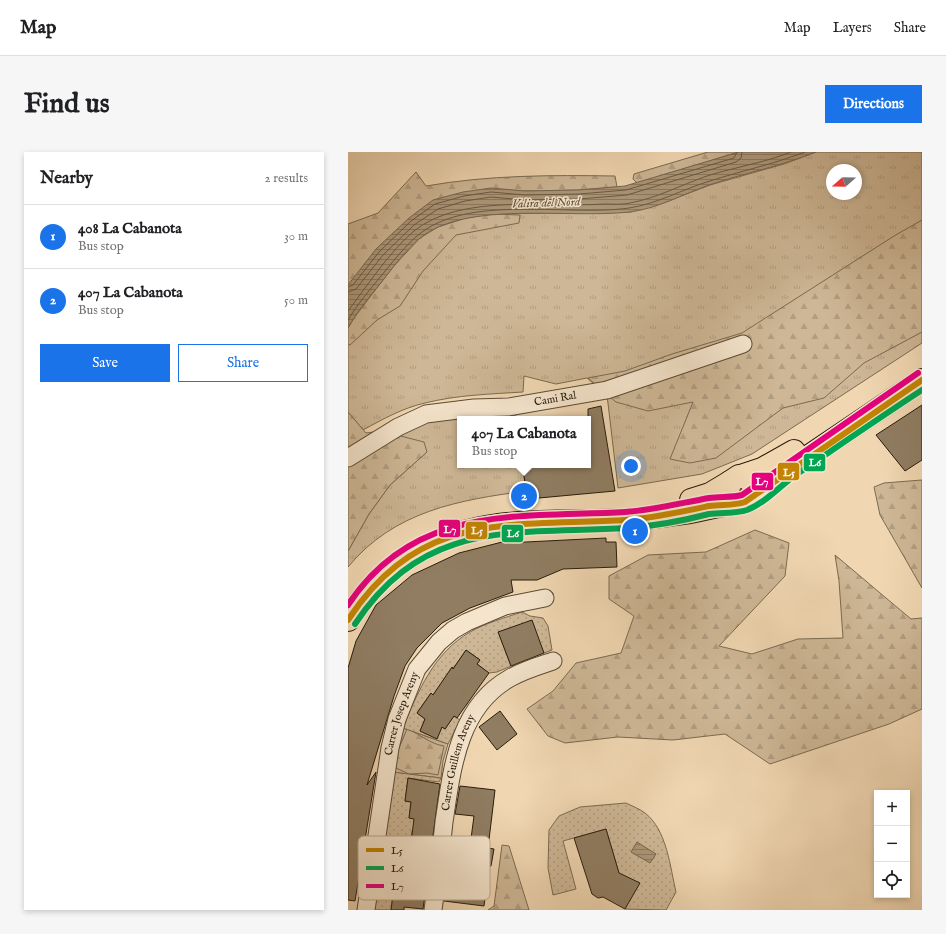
<!DOCTYPE html>
<meta charset="utf-8">
<style>
body{margin:0;font-family:"IM FELL English",serif;background:#f6f6f6;color:#202124}
.controls{position:absolute;right:12px;bottom:12px;display:grid;overflow:hidden;border-radius:0px;box-shadow:0 2px 6px #0003}
.controls button{width:36px;height:36px;display:grid;place-items:center;padding:0;border:0;border-bottom:1px solid #e0e0e0;background:#fff;color:#202124;font:20px sans-serif}
.compass{position:absolute;left:478px;top:12px;width:36px;height:36px;border-radius:50%;background:#fff;box-shadow:0 2px 6px #0003;rotate:250deg}
.you{position:absolute;left:283px;top:314px;width:14px;height:14px;margin:-10px;border:3px solid #fff;border-radius:50%;background:#1a73e8;box-shadow:0 0 0 6px #1a73e833}
.badge{display:grid;place-items:center;width:26px;height:26px;border-radius:50%;background:#1a73e8;color:#fff;font-size:13px;font-weight:700}
.pin{position:absolute;translate:-50% -50%;border:2px solid #fff;box-shadow:0 1px 4px #0006}
.popup{position:absolute;left:109px;top:264px;width:134px;height:52px;box-sizing:border-box;display:grid;place-content:center;border-radius:0px;background:#fff;filter:drop-shadow(0 1px 3px #0005);font-size:13px;white-space:nowrap;color:#757577}
.popup b{font-size:15px;color:#202124}
.popup::after{content:'';position:absolute;left:50%;top:100%;margin-left:-8px;border:8px solid transparent;border-top-color:#fff}
.list{margin:0;padding:0;list-style:none}
h2{display:flex;justify-content:space-between;align-items:center;height:52px;margin:0;padding:0 16px;font-size:17px}
h2 small{font-size:13px;font-weight:400;color:#757577}
.list li{display:grid;grid-template-columns:26px 1fr auto;gap:12px;align-items:center;box-sizing:border-box;height:64px;padding:0 16px;border-top:1px solid #e0e0e0}
.list b{display:block;font-size:15px;white-space:nowrap}
.list p{margin:0;font-size:13px;white-space:nowrap;color:#757577}
.list em{font-size:13px;font-style:normal;color:#757577}
.actions{display:flex;gap:8px;padding:12px 16px}
.actions a{flex:1;padding:9px 0;border:1px solid #1a73e8;border-radius:0px;text-align:center;font-size:14px;color:#1a73e8}
.actions .main{background:#1a73e8;color:#fff}
.icon{flex:none;width:22px;height:22px;fill:none;stroke:currentColor;stroke-width:2;stroke-linecap:round;stroke-linejoin:round}
.map{position:relative;flex:none;width:574px;height:758px;overflow:hidden;border-radius:0px}
header{display:flex;align-items:center;gap:24px;box-sizing:border-box;height:56px;padding:0 20px;background:#fff;border-bottom:1px solid #e0e0e0}
header strong{font-size:19px}
nav{display:flex;gap:22px;margin-inline-start:auto;font-size:14px}
.intro{display:flex;align-items:center;justify-content:space-between;box-sizing:border-box;height:96px;padding:0 24px}
h1{margin:0;font-size:28px}
.button{padding:10px 18px;border-radius:0px;background:#1a73e8;color:#fff;font-size:14px;font-weight:700}
main{display:flex;gap:24px;padding:0 24px}
aside{flex:1;background:#fff;border-radius:0px;box-shadow:0 2px 6px #0003}
.map>svg:first-child{display:block}
.grass{fill:url(#grass-tufts);stroke:#7b6a50;fill-rule:evenodd}
.forest{fill:url(#forest-firs);stroke:#7b6a50}
.garden{fill:url(#garden-dots);stroke:#7b6a50}
.water{fill:url(#water-rules);stroke:#77664d}
.lines{fill:none;stroke-linecap:round;stroke-linejoin:round}
.shore{stroke:#6a5a42;stroke-width:1}
.building{fill:#907d62;stroke:#281c0b}
.street-casing{stroke:#5a4b35;stroke-width:19}
.primary-casing{stroke:#281c0b;stroke-width:24}
.street{stroke:#f5e5cd;stroke-width:17}
.primary{stroke:#f0d7b2;stroke-width:22}
.bus-1-casing{stroke:#f5e5cd;stroke-width:9}
.bus-2-casing{stroke:#f5e5cd;stroke-width:9}
.bus-3-casing{stroke:#f5e5cd;stroke-width:9}
.bus-1{stroke:#c38403;stroke-width:6}
.bus-2{stroke:#00a651;stroke-width:6}
.bus-3{stroke:#e5007d;stroke-width:6}
.labels{text-anchor:middle;dominant-baseline:central;stroke-width:3;stroke-linejoin:round;paint-order:stroke}
.street-label{font-size:11px;fill:#281c0b;stroke:#f5e5cd}
.water-label{font-size:12px;font-style:italic;fill:#5d4d37;stroke:#f5e5cd}
.key{fill:#f5e5cd;stroke:#b8a993;stroke-width:1}
.key-label{font-size:11px;fill:#281c0b}
.line-badge{stroke:#f5e5cd;stroke-width:1.5}
.badge-label{font-size:11px;text-anchor:middle;font-weight:bold;fill:#fff}
</style>
<header>
<strong>Map</strong>
<nav><a>Map</a><a>Layers</a><a>Share</a></nav>
</header>
<div class="intro"><h1>Find us</h1><a class="button">Directions</a></div>
<main>
<aside>
<h2>Nearby<small>2 results</small></h2>
<ul class="list">
<li><span class="badge">1</span><div><b>408 La Cabanota</b><p>Bus stop</p></div><em>30 m</em></li>
<li><span class="badge">2</span><div><b>407 La Cabanota</b><p>Bus stop</p></div><em>50 m</em></li>
</ul>
<div class="actions"><a class="main">Save</a><a>Share</a></div>
</aside>
<div class="map">
<svg width="574" height="758" viewBox="0 0 574 758">
<defs>
<pattern id="grass-tufts" width="24" height="20" patternUnits="userSpaceOnUse"><rect width="24" height="20" fill="#ceb796"/><path d="M3 7l-1-3M5 7V3M7 7l1-3M15 17l-1-3M17 17v-4M19 17l1-3" fill="none" stroke="#b19d80"/></pattern>
<pattern id="forest-firs" width="22" height="20" patternUnits="userSpaceOnUse"><rect width="22" height="20" fill="#ceb796"/><path d="M5 1l3.5 6h-7zM16 11l3.5 6h-7z" fill="#b19d80"/></pattern>
<pattern id="garden-dots" width="8" height="8" patternUnits="userSpaceOnUse"><rect width="8" height="8" fill="#ceb796"/><path d="M2 2h.1M6 6h.1" fill="none" stroke="#b19d80" stroke-width="1.8" stroke-linecap="round"/></pattern>
<pattern id="water-rules" width="6" height="5" patternUnits="userSpaceOnUse"><rect width="6" height="5" fill="#ac9779"/><path d="M0 2.5h6" fill="none" stroke="#8c7a61"/></pattern>
</defs>
<rect width="100%" height="100%" fill="#f0d7b2"/>
<filter id="stains"><feTurbulence type="fractalNoise" baseFrequency=".005" numOctaves="4"/><feColorMatrix values="0 0 0 0 .2 0 0 0 0 .09 0 0 0 0 .02 0 0 0 .5 -.17"/></filter>
<radialGradient id="worn" r=".72"><stop offset=".6" stop-color="#630" stop-opacity="0"/><stop offset="1" stop-color="#630" stop-opacity=".3"/></radialGradient>
<g class="grass">
<path d="M468,0H574V191L404,302L354,322L270,336L259,243L239,226L208,232L176,224L175,240C143,242 109,243 77,251C55,256 35,267 15,278L0,260V176L44,116L143,62L283,60L318,50L362,33L436,12ZM484,18H508V42H484Z"/>
<path d="M153,261H167L168,267H112V313H175L178,339C111,348 46,359 0,415V399L21,362L42,333L79,300L47,282L81,268Z"/>
<polygon points="55,576 100,592 95,609 93,626 44,620"/>
</g>
<g class="forest">
<polygon points="360,0 391,0 289,31 285,27 286,22"/>
<path d="M68,20L78,34C140,23 204,23 267,24L269,35L231,38L177,39L141,37L0,135V72L30,61Z"/>
<polygon points="143,62 172,63 171,71 108,83 75,119 52,154 29,168 2,193 0,192 0,176 6,166 44,116 72,86 90,75 118,66"/>
<polygon points="574,68 574,180 516,211 476,246 435,256 368,306 342,311 322,307 345,250 300,259 268,250 240,226 277,219 324,202 394,181 546,84"/>
<polygon points="0,260 18,281 33,279 76,290 79,300 42,333 21,362 0,399"/>
<polygon points="574,328 574,436 532,363 526,335 536,331"/>
<polygon points="407,378 441,391 437,424 371,494 404,502 450,487 495,486 491,429 487,403 563,467 574,466 574,557 541,572 422,612 377,582 325,588 270,585 217,591 200,584 179,557 205,539 228,511 273,501 286,464 261,447 261,424 300,403 358,400"/>
<path d="M59,577C72,582 82,592 96,594L90,623L79,621L61,622L48,616L46,608Z"/>
<polygon points="154,693 161,694 181,758 140,758 146,754"/>
</g>
<g class="garden">
<path d="M174,460L182,464L195,466L200,474L204,498L196,501L151,481L163,514L149,520L141,521L129,512L132,508L118,498L105,517L104,516L85,543L83,541L69,561L77,567L72,579L89,586L94,575L97,577L106,564L112,568L100,592L55,576C70,539 86,501 122,480C138,471 156,466 174,460Z"/>
<polygon points="44,620 93,626 91,630 60,626 57,649 63,650 61,666 86,669 84,681 64,679 58,729 47,727 43,758 45,758 25,758"/>
<path d="M278,651C284,654 292,657 297,661C319,678 322,715 328,740L318,758L277,757L291,731L271,721L258,677L215,689L228,737L205,743L200,716L201,678L211,664L232,655Z"/>
</g>
<g class="water">
<path d="M391,0H468C433,14 397,21 361,33C335,42 309,57 281,60C222,67 118,48 72,86C58,98 46,114 36,127C23,143 10,158 0,176V133L28,97L61,66L85,48L115,40L143,36L177,39L231,38L277,34Z"/>
<polygon points="289,690 308,702 302,711 283,700"/>
</g>
<g class="lines">
<g class="shore">
<polyline points="0,135 5,133 31,100 63,69 87,52 116,44 143,40 177,43 231,42 278,38 386,6 389,0"/>
<polyline points="0,140 8,137 35,103 66,73 90,57 117,49 143,45 177,48 231,47 279,43 388,10 393,6 394,0"/>
<path d="M0,159C19,134 42,99 66,79C113,41 200,56 257,52C265,52 274,53 282,51C309,46 333,33 359,24C387,15 416,11 443,0"/>
<path d="M0,168C9,152 22,138 33,124C44,111 56,95 69,84C119,41 219,65 281,56C309,52 335,37 362,29C393,19 426,12 457,0"/>
</g>
</g>
<g class="building">
<polygon points="574,253 574,308 557,319 528,283"/>
<polygon points="253,254 267,339 180,347 174,313 240,313 240,257"/>
<polygon points="258,386 258,390 268,390 269,415 215,417 189,428 163,428 165,440 122,456 94,471 69,496 57,514 46,544 19,633 28,620 7,749 0,748 0,516 8,489 28,453 64,423 111,401 158,389 158,391"/>
<polygon points="184,468 196,501 163,514 150,480"/>
<polygon points="118,498 132,508 129,512 141,521 109,566 106,564 97,577 94,575 89,587 72,579 77,567 69,561 83,541 85,543 104,515 105,517"/>
<polygon points="152,559 169,582 149,598 131,575"/>
<polygon points="60,626 92,632 75,757 56,755 56,758 43,758 47,727 58,729 66,667 61,666 63,650 57,649"/>
<polygon points="112,634 147,638 140,696 146,697 143,714 141,714 136,754 96,749 100,721 105,721 109,692 122,694 126,664 107,662"/>
<polygon points="258,677 271,721 292,731 277,757 255,745 250,746 244,742 226,686"/>
</g>
<g class="lines">
<g class="street-casing">
<g id="street">
<path id="s1" d="M0,306L50,275L78,262L126,256L161,255L259,238L395,192"/>
<path id="s2" d="M18,758L42,596L49,567L69,517L91,490L105,478L119,470L157,454L197,446"/>
<path id="s3" d="M85,758C89,729 93,699 96,670C104,617 110,555 162,526C176,518 190,514 205,509"/>
</g>
</g>
<g class="primary-casing">
<g id="primary">
<polyline points="393,324 414,317 446,299"/>
<polyline points="404,345 406,335 401,327 391,324 382,330 380,340 383,347 388,350 392,351 400,349 427,327 574,228"/>
<polyline points="343,348 362,342 382,330"/>
<path d="M0,468C31,413 90,381 151,373C193,368 236,370 279,368C298,366 317,364 336,361C355,358 373,352 392,351"/>
</g>
</g>
<use href="#street" class="street"/>
<use href="#primary" class="primary"/>
<g class="bus-1-casing">
<path id="bus-1" d="M0,468C73,357 163,375 278,368C306,366 333,360 361,354C373,352 385,354 397,350L574,228"/>
</g>
<g class="bus-2-casing">
<path id="bus-2" d="M7,472C78,365 168,383 279,376C307,374 334,369 361,362C374,360 387,362 399,358C417,351 431,335 446,324C489,295 531,266 574,238"/>
</g>
<g class="bus-3-casing">
<path id="bus-3" d="M0,453C67,351 172,366 277,360C306,358 333,351 361,346C372,344 383,346 394,343L570,221"/>
</g>
<use href="#bus-1" class="bus-1"/>
<use href="#bus-2" class="bus-2"/>
<use href="#bus-3" class="bus-3"/>
</g>
<g class="labels">
<g class="street-label">
<text stroke="none"><textPath href="#s1" startOffset="220">Cami Ral</textPath></text>
<text stroke="none"><textPath href="#s2" startOffset="200">Carrer Josep Areny</textPath></text>
<text stroke="none"><textPath href="#s3" startOffset="150">Carrer Guillem Areny</textPath></text>
</g>
<g class="water-label">
<text transform="translate(198 51) rotate(-2)">Valira del Nord</text>
</g>
</g>
<rect x="10" y="684" width="132" height="64" rx="6" class="key"/>
<rect x="18" y="696" width="18" height="4" fill="#c38403"/>
<rect x="18" y="714" width="18" height="4" fill="#00a651"/>
<rect x="18" y="732" width="18" height="4" fill="#e5007d"/>
<g class="key-label">
<text x="43" y="702">L5</text>
<text x="43" y="720">L6</text>
<text x="43" y="738">L7</text>
</g>
<g class="line-badge">
<rect x="455" y="301" width="23" height="19" rx="4" fill="#00a651"/>
<rect x="429" y="310" width="23" height="19" rx="4" fill="#c38403"/>
<rect x="403" y="320" width="23" height="19" rx="4" fill="#e5007d"/>
<rect x="90" y="367" width="23" height="19" rx="4" fill="#e5007d"/>
<rect x="117" y="369" width="23" height="19" rx="4" fill="#c38403"/>
<rect x="153" y="372" width="23" height="19" rx="4" fill="#00a651"/>
</g>
<g class="badge-label">
<text x="467" y="314">L6</text>
<text x="441" y="324">L5</text>
<text x="414" y="333">L7</text>
<text x="102" y="381">L7</text>
<text x="129" y="382">L5</text>
<text x="165" y="385">L6</text>
</g>
<rect width="100%" height="100%" filter="url(#stains)"/>
<rect width="100%" height="100%" fill="url(#worn)"/>
</svg>
<div class="controls">
<button>+</button>
<button>−</button>
<button><svg class="icon" aria-label="locate" viewBox="0 0 24 24"><circle cx="12" cy="12" r="6"/><path d="M12 2v4M12 18v4M2 12h4M18 12h4"/></svg></button>
</div>
<svg class="compass" viewBox="-18 -18 36 36"><path d="M0-13l5 13h-10z" fill="#e53935"/><path d="M0 13l5-13h-10z" fill="#757577"/></svg>
<div class="you"></div>
<div class="pin badge" style="left:287px;top:379px">1</div>
<div class="pin badge" style="left:176px;top:344px">2</div>
<div class="popup"><b>407 La Cabanota</b>Bus stop</div>
</div>
</main>
